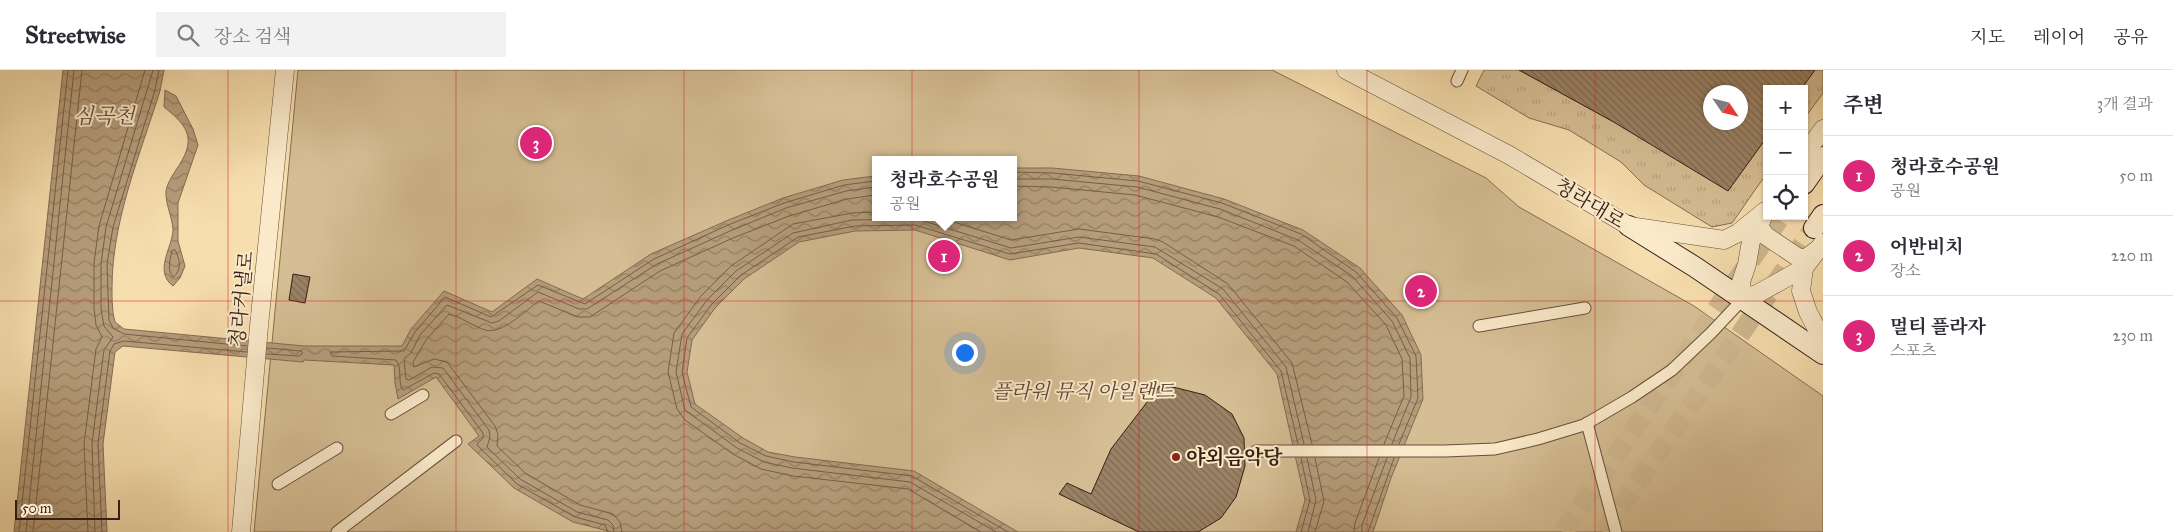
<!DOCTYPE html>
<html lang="ko">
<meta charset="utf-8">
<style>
body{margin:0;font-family:"IM FELL Great Primer","Noto Serif KR",serif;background:#f2f2f3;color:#2b2b33}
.controls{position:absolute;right:15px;top:15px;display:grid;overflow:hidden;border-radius:0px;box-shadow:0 1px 4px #0004}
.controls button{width:45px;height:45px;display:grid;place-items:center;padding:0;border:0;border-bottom:1px solid #e1e1e2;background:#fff;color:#2b2b33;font:25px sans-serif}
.compass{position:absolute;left:1703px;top:15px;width:45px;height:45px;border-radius:50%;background:#fff;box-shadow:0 1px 4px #0004;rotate:125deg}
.scale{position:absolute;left:15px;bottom:12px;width:105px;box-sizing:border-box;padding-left:5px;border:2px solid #361f15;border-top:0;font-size:14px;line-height:18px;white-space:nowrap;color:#361f15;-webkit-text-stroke:4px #faeaca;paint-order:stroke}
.you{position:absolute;left:964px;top:282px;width:18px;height:18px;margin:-12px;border:4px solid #fff;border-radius:50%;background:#1a73e8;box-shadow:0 0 0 8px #1a73e833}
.badge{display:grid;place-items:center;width:32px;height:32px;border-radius:50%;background:#db2777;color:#fff;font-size:16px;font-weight:700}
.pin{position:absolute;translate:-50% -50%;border:2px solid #fff;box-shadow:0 1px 5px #0006}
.popup{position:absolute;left:872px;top:86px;width:145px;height:65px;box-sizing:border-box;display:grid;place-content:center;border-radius:0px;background:#fff;filter:drop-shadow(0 1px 4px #0005);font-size:16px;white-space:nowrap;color:#7c7c81}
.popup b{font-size:19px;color:#2b2b33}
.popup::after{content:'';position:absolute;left:50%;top:100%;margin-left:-10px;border:10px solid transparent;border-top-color:#fff}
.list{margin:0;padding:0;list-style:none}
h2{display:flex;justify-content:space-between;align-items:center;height:65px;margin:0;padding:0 20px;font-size:21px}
h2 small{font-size:16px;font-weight:400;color:#7c7c81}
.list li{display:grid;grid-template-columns:32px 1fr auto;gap:15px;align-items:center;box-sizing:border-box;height:80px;padding:0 20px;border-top:1px solid #e1e1e2}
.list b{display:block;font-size:19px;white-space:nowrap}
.list p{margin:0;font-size:16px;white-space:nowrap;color:#7c7c81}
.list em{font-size:16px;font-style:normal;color:#7c7c81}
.icon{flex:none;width:28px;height:28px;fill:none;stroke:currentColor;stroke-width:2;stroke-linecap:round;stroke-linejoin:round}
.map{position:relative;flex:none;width:1823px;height:462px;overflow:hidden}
header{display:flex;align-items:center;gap:30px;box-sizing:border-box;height:70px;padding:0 25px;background:#fff;border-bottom:1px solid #e1e1e2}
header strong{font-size:24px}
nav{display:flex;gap:28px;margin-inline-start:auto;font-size:18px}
.search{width:350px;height:45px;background:#f2f2f3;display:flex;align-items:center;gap:12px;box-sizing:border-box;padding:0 18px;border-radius:0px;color:#7c7c81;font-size:19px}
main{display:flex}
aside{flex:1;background:#fff}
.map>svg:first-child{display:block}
.grass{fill:url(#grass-tufts);stroke:#866e54}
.green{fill:#d6be94;stroke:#866e54;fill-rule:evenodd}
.water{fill:url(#water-waves);stroke:#826b52}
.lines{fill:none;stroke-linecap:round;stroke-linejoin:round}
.shore{stroke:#765e48;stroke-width:1}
.building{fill:url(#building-back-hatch);stroke:#361f15;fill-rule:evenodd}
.secondary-tunnel{stroke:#d0b88f;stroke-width:20;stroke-dasharray:20 10;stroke-linecap:butt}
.pedestrian-casing{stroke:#664f3b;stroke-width:13}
.tertiary-casing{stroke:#664f3b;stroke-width:19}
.secondary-casing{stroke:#361f15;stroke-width:22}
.pedestrian{stroke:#faeaca;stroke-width:11}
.tertiary{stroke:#faeaca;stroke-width:18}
.secondary{stroke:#faeaca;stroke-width:20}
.grid{fill:none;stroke:#d62828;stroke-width:1;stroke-opacity:0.55}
.poi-dot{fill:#8f2418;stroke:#faeaca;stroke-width:2}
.labels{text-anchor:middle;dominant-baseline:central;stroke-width:4;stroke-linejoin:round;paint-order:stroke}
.street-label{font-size:20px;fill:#361f15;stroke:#faeaca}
.park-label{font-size:20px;font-style:italic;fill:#5e4735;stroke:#faeaca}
.poi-label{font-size:20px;font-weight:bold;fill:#361f15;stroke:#faeaca;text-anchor:start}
.water-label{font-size:21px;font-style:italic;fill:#624b38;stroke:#faeaca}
</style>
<header>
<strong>Streetwise</strong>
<div class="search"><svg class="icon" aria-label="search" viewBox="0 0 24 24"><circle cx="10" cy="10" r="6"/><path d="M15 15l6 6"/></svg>장소 검색</div>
<nav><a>지도</a><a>레이어</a><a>공유</a></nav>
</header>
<main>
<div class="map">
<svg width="1823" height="462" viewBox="0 0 1823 462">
<defs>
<pattern id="grass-tufts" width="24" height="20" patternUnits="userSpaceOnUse" patternTransform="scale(1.25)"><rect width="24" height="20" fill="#d6be94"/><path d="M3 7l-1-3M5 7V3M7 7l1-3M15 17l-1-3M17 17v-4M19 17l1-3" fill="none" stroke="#b8a37f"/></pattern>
<pattern id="water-waves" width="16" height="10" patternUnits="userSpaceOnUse" patternTransform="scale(1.25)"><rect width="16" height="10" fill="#b59d7a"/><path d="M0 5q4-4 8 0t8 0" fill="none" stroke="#947f63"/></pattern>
<pattern id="building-back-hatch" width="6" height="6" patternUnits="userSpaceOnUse" patternTransform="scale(1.25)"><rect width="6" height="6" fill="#9a8265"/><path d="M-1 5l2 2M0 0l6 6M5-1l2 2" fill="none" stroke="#7e6a52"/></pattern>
</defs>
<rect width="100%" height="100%" fill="#f7deae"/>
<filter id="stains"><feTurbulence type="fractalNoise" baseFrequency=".004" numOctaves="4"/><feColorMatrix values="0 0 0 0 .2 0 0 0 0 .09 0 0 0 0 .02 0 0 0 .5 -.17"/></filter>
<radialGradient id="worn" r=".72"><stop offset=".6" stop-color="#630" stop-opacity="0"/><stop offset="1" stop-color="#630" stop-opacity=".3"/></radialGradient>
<g class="grass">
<polygon points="1484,0 1519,0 1612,51 1767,67 1767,103 1732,153 1712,157 1644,115 1621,92 1569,60 1529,48 1476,16"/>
<polygon points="1815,0 1823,0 1823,23 1804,49 1804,19 1801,19"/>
</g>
<path class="green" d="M298,0H1272L1486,108L1519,137L1694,236L1823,326V462H254ZM875,90H1013V147H875Z"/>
<g class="water">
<path d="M63,0H164L160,21C140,85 112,150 112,218C112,229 112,241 115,252L124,259L304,276H402L411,259L444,221L492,242L537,209L583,229L651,184L726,151L783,128L843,110L875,106V147H1013V98H1052L1139,106L1224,129L1303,160L1360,198L1402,245L1421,285L1423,329L1391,408L1373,462H1296L1305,430L1277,304L1216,228L1153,188L1079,178L1010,190L915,160L855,161L799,172L744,209L715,238L692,270L687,302L695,334L743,368L768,382L795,387L914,401L1018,462H612L573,452L514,418L468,374L479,366L436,307L398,329L395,313L394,295L304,290L303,292L123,276L115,282L103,374L107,462H14Z"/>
<path d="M165,20L176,26L193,59L198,75L178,133V171L185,196L180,208L173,216C153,201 173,177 173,159C172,146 165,133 166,121C167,114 172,106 176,100C196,71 191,58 164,37Z"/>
</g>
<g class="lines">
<g class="shore">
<polyline points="159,0 155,20 113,157 107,194 109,250 113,258 124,264 247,276"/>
<polyline points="1013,102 1052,103 1138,111 1222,133 1301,164 1356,202 1397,248 1416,286 1418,328 1399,374"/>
<polyline points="1013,109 1052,109 1137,117 1220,139 1298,170 1352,206 1392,251 1410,288 1411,327 1392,374"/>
<polyline points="1013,116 1051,117 1135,125 1218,147 1294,176 1347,212 1386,255 1402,289 1404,326 1384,374"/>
<polyline points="875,142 852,143 793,154 731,196 701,226 674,263 668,302 677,339 685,350 733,384 761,399 793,406 908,419 981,462"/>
<polyline points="938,147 1011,170 1079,159 1155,169 1163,172 1228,214 1292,293 1312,374"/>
<path d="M175,180C180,188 182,201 173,207C167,201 170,189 172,181Z"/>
<polyline points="267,284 299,286 303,283 301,281 267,278"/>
<polyline points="1301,388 1310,430 1301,462"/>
<polyline points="1307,388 1316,430 1308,462"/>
<polyline points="1315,388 1324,431 1315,462"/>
<polyline points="19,462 68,0"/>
<polyline points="26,462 74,0"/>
<polyline points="33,462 82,0"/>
<polyline points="88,462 84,374 96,279 102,267 96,255 94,238 94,193 99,156 145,0"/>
<polyline points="95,462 92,373 104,280 113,267 104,256 101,239 101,194 106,157 153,0"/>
<polyline points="102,462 98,374 110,281 114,274 124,271 247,282"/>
<path d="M608,462L605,455L575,447L517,414L478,376L477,374L483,368V363L439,304L434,303L403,320C397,311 403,299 396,290L332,286L330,282L404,281L415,262L445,227L491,247L538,215L585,234L654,189L728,155L784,133L844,115L875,111"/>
<polyline points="614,462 613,455 608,450 577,442 520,409 487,377 490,367 489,360 443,298 432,297 409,310 406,309 404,289 411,283 420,265 447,235 492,253 499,251 538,222 579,239 587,239 657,194 730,161 786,138 846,121 875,117"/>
<path d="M622,462L620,452L613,444L580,435L525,403L497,376L498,364L495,356L447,292L434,289L414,297L413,292L426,270L449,244C461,247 473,256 485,260C502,265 526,240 539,231L578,247H590L660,201L733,168L789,146L847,129L875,125"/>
<polyline points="996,462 910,412 792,398 764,392 737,378 685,340 676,302 682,264 707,230 736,201 793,163 852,150 917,149 1011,178 1079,167 1155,177 1223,219 1286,297 1304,374"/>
<polyline points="1008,462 912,406 794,392 766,386 740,373 691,337 682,302 687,268 711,235 741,205 798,167 855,156 915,155 1010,184 1079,173 1156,184 1219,224 1281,301 1298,374"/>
<polyline points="1354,462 1355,453 1379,388"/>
<polyline points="1362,462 1362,455 1387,388"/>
<polyline points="1368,462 1394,388"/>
</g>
</g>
<g class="building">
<path d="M1519,0H1815L1801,19H1767V67L1728,121L1612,51ZM1710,22H1740V52H1710Z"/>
<polygon points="293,204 310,207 305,233 289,230"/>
<polygon points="1161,314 1205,325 1232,344 1244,368 1245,396 1236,427 1221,448 1198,462 1139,462 1059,424 1067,413 1091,424 1111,379"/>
</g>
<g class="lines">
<g class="secondary-tunnel">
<polyline points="1563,462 1781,146"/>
<polyline points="1603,462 1814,158"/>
</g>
<g class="pedestrian-casing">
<g id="pedestrian">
<polyline points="1457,11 1462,0"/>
<polyline points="1479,256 1585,238"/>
<polyline points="391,344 423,325"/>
<polyline points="1587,353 1616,462"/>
<polyline points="1256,381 1445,381 1495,379 1538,369 1584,355 1632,327 1672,300 1711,263 1743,229"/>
<polyline points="278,414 337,378"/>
<polyline points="337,462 456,371"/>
</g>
</g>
<g class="tertiary-casing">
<g id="tertiary">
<polyline points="1346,0 1509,85 1629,156 1724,170 1738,163 1765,141"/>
<polyline points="1804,85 1823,59"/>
<polyline points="1763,146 1751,171 1747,194 1741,212 1743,229 1757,224 1804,198 1823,173"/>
<polyline points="1763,146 1759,157 1766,166 1799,188 1806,188 1817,180"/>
<polyline points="1804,198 1801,221 1808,242 1823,271"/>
<polyline points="241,462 259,256 285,0"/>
</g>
</g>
<g class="secondary-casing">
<g id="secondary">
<polyline points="1804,114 1823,87"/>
<polyline points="1629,156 1695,197 1823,284"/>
<polyline points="1814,158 1823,145"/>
</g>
</g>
<use href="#pedestrian" class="pedestrian"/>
<use href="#tertiary" class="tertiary"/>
<use href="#secondary" class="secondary"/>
</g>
<path class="grid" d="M228,0V462M456,0V462M684,0V462M912,0V462M1139,0V462M1367,0V462M1595,0V462M0,231H1823"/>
<circle class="poi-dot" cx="1176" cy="387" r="5"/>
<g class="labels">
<g class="street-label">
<text transform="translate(1590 133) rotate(31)">청라대로</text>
<text transform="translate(241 229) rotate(-84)">청라커낼로</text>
</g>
<g class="park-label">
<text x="1083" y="321">플라워 뮤직 아일랜드</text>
</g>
<g class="poi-label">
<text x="1186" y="387">야외음악당</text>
</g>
<g class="water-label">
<text x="104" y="46">심곡천</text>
</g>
</g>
<rect width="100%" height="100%" filter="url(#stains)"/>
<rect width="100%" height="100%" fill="url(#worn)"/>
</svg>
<div class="controls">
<button>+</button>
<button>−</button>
<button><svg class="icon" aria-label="locate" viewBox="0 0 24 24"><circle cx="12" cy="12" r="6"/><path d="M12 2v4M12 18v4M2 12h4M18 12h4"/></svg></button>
</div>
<svg class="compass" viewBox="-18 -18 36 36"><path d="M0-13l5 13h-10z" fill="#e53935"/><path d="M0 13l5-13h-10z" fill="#7c7c81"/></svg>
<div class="scale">50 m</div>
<div class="you"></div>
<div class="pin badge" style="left:944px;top:186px">1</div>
<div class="popup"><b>청라호수공원</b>공원</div>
<div class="pin badge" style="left:1421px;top:221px">2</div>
<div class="pin badge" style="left:536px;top:73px">3</div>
</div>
<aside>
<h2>주변<small>3개 결과</small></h2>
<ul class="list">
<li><span class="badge">1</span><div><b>청라호수공원</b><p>공원</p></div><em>50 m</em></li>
<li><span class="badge">2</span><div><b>어반비치</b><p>장소</p></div><em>220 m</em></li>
<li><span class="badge">3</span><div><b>멀티 플라자</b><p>스포츠</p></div><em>230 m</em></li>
</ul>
</aside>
</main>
